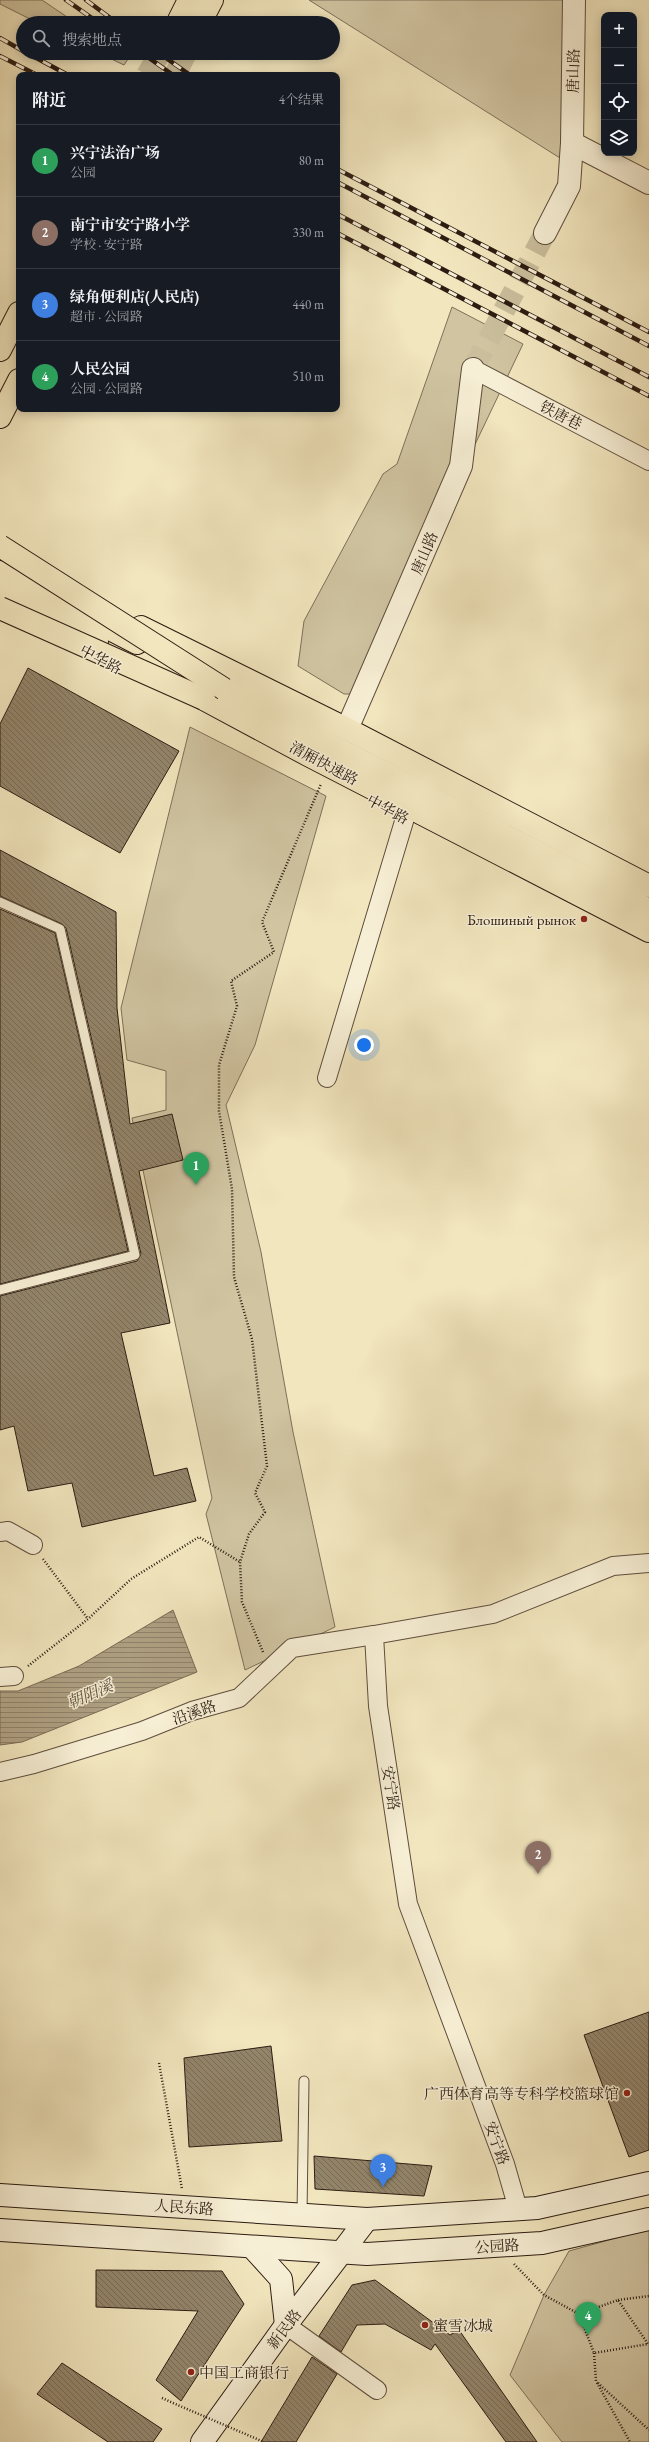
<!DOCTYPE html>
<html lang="zh">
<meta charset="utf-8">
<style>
body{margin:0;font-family:"EB Garamond","Noto Serif SC",serif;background:#20242c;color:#f1f3f6}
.controls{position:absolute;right:12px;top:12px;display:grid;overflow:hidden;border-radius:8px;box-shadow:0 2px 10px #0003}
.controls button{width:36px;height:36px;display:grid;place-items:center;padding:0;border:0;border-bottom:1px solid #363941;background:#171b24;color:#f1f3f6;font:20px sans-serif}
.you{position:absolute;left:364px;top:1045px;width:14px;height:14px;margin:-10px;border:3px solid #fff;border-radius:50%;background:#1a73e8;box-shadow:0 0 0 6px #1a73e833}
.badge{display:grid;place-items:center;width:26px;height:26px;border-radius:50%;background:#8c9099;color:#fff;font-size:13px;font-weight:700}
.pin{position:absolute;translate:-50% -33px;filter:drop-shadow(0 1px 2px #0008)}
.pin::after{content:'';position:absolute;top:21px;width:14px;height:12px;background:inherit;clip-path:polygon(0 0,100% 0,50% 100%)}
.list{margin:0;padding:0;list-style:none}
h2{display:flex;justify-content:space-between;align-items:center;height:52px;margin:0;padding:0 16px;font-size:17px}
h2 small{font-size:13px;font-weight:400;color:#9ea1a6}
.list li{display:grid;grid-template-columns:26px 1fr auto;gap:12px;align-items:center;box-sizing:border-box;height:72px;padding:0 16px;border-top:1px solid #363941}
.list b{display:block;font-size:15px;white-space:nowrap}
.list p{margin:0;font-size:13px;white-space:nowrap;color:#9ea1a6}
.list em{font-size:13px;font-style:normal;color:#9ea1a6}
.icon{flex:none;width:22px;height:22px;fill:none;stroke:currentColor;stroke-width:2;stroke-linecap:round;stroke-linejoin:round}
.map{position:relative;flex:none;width:649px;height:2442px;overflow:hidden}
.search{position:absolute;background:#171b24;box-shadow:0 2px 10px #0003;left:16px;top:16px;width:324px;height:44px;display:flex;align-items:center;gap:10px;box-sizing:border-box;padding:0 14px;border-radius:22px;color:#9ea1a6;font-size:15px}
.panel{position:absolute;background:#171b24;box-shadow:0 2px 10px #0003;left:16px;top:72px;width:324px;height:340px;border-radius:8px}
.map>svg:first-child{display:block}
.green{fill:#d0c4a1;stroke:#7e705a}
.water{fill:url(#water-rules);stroke:#7b6c56}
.building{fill:url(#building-back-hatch);stroke:#2c1c12}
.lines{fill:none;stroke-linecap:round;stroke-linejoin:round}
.tertiary-tunnel{stroke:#cabe9c;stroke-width:22;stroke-dasharray:22 11;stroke-linecap:butt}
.primary-tunnel{stroke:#cabe9c;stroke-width:22;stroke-dasharray:22 11;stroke-linecap:butt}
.service-casing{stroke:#5e4e3d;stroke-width:11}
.minor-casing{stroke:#5e4e3d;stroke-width:20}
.tertiary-casing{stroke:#5e4e3d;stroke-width:24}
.secondary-casing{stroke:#2c1c12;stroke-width:24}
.primary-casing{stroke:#2c1c12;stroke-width:24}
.trunk-casing{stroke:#2c1c12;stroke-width:24}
.path{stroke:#2c1c12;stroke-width:2.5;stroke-dasharray:1 2;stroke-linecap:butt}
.service{stroke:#f7efd5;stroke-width:9}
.minor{stroke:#f7efd5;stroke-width:18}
.tertiary{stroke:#f7efd5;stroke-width:22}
.secondary{stroke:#f7efd5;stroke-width:22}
.primary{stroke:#f2e6be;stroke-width:22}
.trunk{stroke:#f2e6be;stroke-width:22}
.rail-casing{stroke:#2c1c12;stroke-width:4.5}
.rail{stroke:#f7efd5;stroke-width:3;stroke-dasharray:9;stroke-linecap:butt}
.trunk-bridge-casing{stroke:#2c1c12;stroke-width:24;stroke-linecap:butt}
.path-bridge{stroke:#2c1c12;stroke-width:2.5;stroke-dasharray:1 2;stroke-linecap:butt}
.trunk-bridge{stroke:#f2e6be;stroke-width:22}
.poi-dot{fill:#8f2418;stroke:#f7efd5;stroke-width:1.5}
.labels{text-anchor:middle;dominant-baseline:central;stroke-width:3;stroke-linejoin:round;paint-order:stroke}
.street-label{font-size:15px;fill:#2c1c12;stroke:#f7efd5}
.poi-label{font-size:15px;fill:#2c1c12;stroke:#f7efd5;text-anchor:end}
.water-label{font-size:16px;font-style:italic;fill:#605140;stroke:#f7efd5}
</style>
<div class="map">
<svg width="649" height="2442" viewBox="0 0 649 2442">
<defs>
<pattern id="water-rules" width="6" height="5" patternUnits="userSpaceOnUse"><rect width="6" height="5" fill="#afa184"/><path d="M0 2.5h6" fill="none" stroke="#8f826b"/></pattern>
<pattern id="building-back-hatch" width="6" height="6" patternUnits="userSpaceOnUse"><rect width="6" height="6" fill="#93856b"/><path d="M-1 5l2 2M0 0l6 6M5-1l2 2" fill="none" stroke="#786c57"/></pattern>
</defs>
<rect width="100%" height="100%" fill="#f2e6be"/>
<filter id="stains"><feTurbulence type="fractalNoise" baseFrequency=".005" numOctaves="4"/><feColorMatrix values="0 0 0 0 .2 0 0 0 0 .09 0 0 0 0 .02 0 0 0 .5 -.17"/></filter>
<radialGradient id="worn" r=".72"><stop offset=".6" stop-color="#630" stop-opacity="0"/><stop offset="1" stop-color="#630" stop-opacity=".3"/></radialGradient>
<g class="green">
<polygon points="0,0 42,0 76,23 38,23 0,4"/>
<polygon points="309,0 573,0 560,158"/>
<polygon points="99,53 120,53 128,59 124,65"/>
<polygon points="452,307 523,344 360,685 354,694 344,694 298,666 304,621 383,474 397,464"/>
<polygon points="190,727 326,796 255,1045 226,1105 261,1252 293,1432 335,1627 245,1670 206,1514 212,1498 132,1118 166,1110 166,1071 127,1060 121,1008"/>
<polygon points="649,2229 649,2442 562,2442 510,2375 544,2295 569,2251"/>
</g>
<polygon class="water" points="173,1610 197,1672 22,1742 0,1745 0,1691 18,1691 79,1666"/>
<g class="building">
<polygon points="28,668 179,751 120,853 0,786 0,724"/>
<polygon points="0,850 116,912 117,1008 130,1124 172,1114 183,1160 139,1171 170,1323 121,1333 154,1476 187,1468 196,1501 82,1527 72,1483 28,1491 14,1426 0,1430 0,1296 137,1261 141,1254 66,928 62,924 0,896"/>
<polygon points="0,909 55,933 128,1251 0,1284"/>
<polygon points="649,2012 649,2150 629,2157 584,2035"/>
<polygon points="271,2046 282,2141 189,2147 184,2058"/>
<polygon points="314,2156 432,2166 424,2196 315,2189"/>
<polygon points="96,2270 222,2271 244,2304 181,2401 156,2380 198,2311 96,2307"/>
<polygon points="375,2280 450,2335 459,2330 537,2442 506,2442 435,2344 431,2350 385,2324 357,2325 341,2352 319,2336 352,2285"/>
<polygon points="312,2357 337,2374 296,2442 261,2442"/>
<polygon points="62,2363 162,2429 153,2442 108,2442 37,2394"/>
</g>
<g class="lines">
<polyline class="tertiary-tunnel" points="473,369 545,233"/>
<g class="primary-tunnel">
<polyline points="147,75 160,53"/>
<polyline points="175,75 186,53"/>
</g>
<g class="service-casing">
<g id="service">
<polyline points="0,902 60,929 135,1255 0,1290"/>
<polyline points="302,2214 304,2081"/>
</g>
</g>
<g class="minor-casing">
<g id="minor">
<polyline points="473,369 649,461"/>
<polyline points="327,1078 405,818"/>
<polyline points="0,1532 8,1531 33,1545"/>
<polyline points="0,1677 14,1676"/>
<polyline points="0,1772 34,1764 142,1731 192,1711 239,1698 292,1648 374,1635"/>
<polyline points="518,2209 505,2164 408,1904 378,1706 374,1635 493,1614 613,1566 649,1563"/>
<polyline points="286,2325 377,2390"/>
</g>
</g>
<g class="tertiary-casing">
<g id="tertiary">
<polyline points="572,143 649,183"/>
<polyline points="545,233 569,186 572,143 574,0"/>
<polyline points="347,729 461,466 473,369"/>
</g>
</g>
<g class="secondary-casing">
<g id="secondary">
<polyline points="0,2195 367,2219 537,2208 649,2183"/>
<polyline points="0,2230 367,2254 542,2243 649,2219"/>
<polyline points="252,2247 281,2279 286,2325"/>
<polyline points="202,2442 286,2325 367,2219"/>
</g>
</g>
<g class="primary-casing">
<g id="primary">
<polyline points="179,20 189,0"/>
<polyline points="200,23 212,0"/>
<polyline points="0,350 19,313"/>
<polyline points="0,417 19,380"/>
</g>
</g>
<g class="trunk-casing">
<g id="trunk">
<polyline points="0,572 137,643"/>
<polyline points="0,591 97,641"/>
<polyline points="141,627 347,729 649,886"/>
<polyline points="206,680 649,910"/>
<polyline points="187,690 308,755 649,931"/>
</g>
</g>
<g class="path">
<polyline points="43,1559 88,1619"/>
<polyline points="263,1652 242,1602 240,1562 249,1534 265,1512 255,1493 267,1466 252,1339 234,1277 232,1189 219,1111 219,1065 237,1006 231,981 274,952 262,922 321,784"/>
<polyline points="28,1666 88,1619 131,1579 199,1537 240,1562"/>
<polyline points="159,2063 182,2189"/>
<polyline points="514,2264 544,2295 579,2314 594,2353 648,2344 618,2300 579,2314"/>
<polyline points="618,2300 649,2296"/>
<polyline points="594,2353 596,2381 630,2442"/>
<polyline points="598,2383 649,2430"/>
<polyline points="162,2398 173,2403"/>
</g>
<use href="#service" class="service"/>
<use href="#minor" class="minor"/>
<use href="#tertiary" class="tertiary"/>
<use href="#secondary" class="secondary"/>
<use href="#primary" class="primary"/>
<use href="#trunk" class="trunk"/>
<g class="rail-casing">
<g id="rail">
<polyline points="66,0 99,23"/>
<polyline points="86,0 117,23"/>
<polyline points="0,38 23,51"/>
<polyline points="27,53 68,75"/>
<polyline points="142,53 173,75"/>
<polyline points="159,53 190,75"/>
<polyline points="0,56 37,75"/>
<polyline points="337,169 649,332"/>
<polyline points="337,182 649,346"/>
<polyline points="337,214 649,377"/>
<polyline points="337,233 649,396"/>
</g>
</g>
<use href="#rail" class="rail"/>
<g class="trunk-bridge-casing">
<g id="trunk-bridge">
<polyline points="0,546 224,689"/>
<polyline points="0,608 204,699"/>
</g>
</g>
<polyline class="path-bridge" points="173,2403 264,2442"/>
<use href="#trunk-bridge" class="trunk-bridge"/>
</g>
<g class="poi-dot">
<circle cx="584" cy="919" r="4"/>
<circle cx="627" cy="2093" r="4"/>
<circle cx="425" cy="2325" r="4"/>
<circle cx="191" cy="2372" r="4"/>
</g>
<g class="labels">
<g class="street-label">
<text transform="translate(573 71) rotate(-89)">唐山路</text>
<text transform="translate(561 415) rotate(27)">铁唐巷</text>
<text transform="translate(424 553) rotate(-67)">唐山路</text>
<text transform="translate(101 659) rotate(28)">中华路</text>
<text transform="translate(324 763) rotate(28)">清厢快速路</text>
<text transform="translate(388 809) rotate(28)">中华路</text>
<text transform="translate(194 1712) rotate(-19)">沿溪路</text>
<text transform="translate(391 1788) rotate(81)">安宁路</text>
<text transform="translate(497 2143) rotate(70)">安宁路</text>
<text transform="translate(184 2207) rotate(4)">人民东路</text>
<text transform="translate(497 2246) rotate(-4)">公园路</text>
<text transform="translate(284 2329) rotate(-53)">新民路</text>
</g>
<g class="poi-label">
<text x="576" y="919">Блошиный рынок</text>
<text x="619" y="2093">广西体育高等专科学校篮球馆</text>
<text x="433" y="2325" text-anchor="start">蜜雪冰城</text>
<text x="199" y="2372" text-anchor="start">中国工商银行</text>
</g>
<g class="water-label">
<text transform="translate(90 1694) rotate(-23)">朝阳溪</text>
</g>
</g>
<rect width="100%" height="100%" filter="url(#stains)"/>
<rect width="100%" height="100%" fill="url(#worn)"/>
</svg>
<div class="controls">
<button>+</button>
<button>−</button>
<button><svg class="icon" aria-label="locate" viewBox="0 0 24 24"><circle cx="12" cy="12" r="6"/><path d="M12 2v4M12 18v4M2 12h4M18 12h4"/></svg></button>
<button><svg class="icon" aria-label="layers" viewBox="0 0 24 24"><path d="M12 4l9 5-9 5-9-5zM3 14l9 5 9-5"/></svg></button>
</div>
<div class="you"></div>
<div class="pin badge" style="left:196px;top:1185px;background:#2e9e5b">1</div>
<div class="pin badge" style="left:538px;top:1874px;background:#8d6e63">2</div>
<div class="pin badge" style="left:383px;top:2187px;background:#3f7fe0">3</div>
<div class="pin badge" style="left:588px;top:2335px;background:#2e9e5b">4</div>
<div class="search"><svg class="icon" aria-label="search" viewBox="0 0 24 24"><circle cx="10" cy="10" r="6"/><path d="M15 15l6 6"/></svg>搜索地点</div>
<section class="panel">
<h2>附近<small>4个结果</small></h2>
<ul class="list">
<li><span class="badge" style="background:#2e9e5b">1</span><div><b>兴宁法治广场</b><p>公园</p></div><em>80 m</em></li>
<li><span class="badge" style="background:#8d6e63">2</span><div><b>南宁市安宁路小学</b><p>学校 · 安宁路</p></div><em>330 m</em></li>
<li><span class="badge" style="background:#3f7fe0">3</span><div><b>绿角便利店(人民店)</b><p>超市 · 公园路</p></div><em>440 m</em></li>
<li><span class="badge" style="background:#2e9e5b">4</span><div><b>人民公园</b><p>公园 · 公园路</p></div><em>510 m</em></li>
</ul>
</section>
</div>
